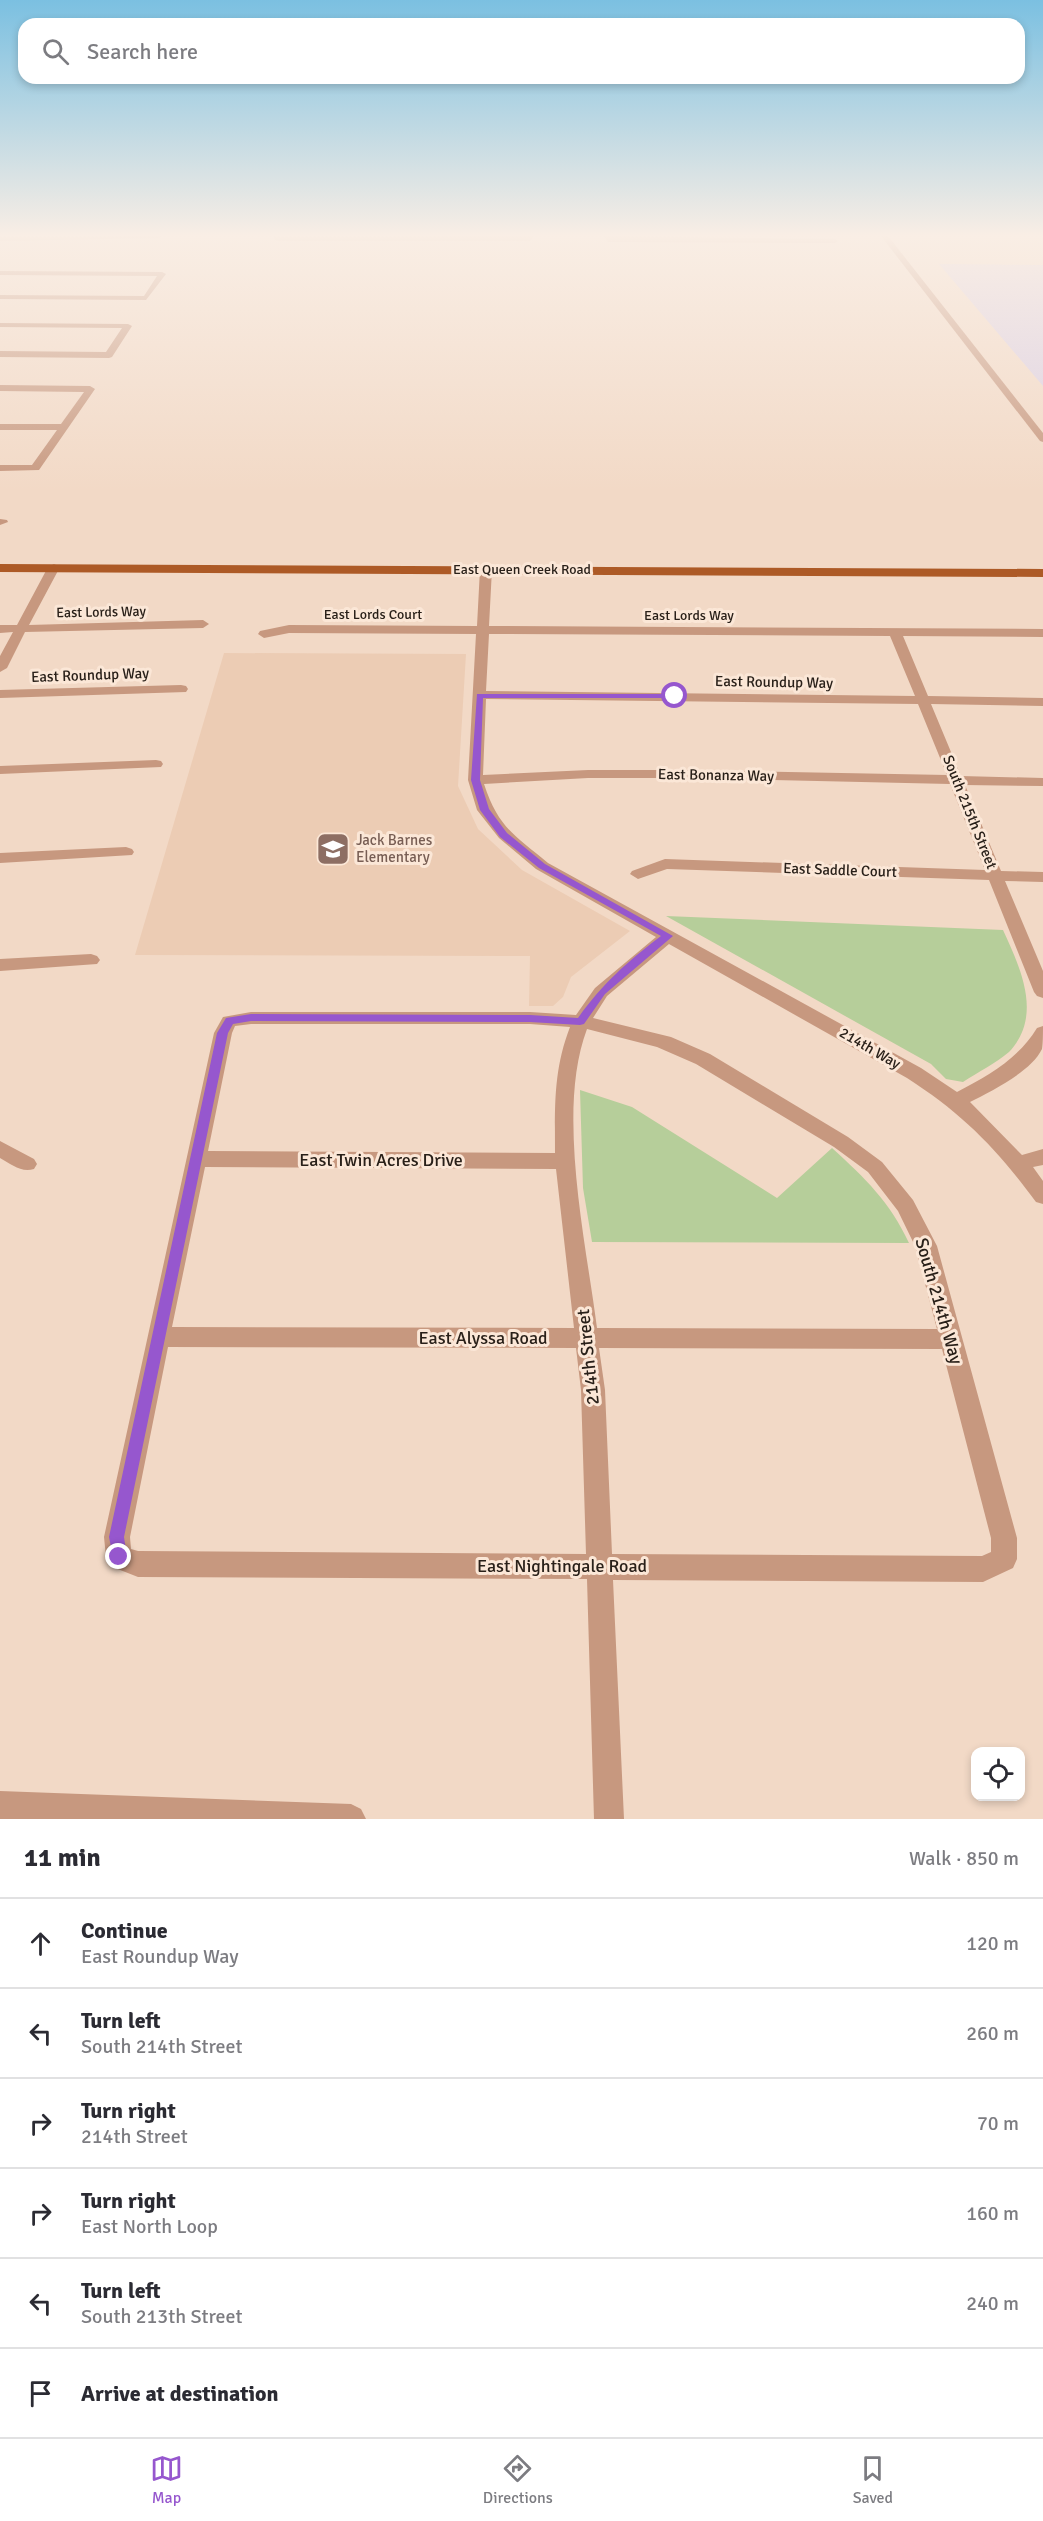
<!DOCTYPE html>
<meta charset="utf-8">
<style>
body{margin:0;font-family:Signika,sans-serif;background:#f2f2f3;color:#2b2b33}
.controls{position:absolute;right:18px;bottom:18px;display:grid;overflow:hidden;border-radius:12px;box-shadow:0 3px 9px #0003}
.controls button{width:54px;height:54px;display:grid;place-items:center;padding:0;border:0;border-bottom:2px solid #e1e1e2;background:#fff;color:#2b2b33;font:30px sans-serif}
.stop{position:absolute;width:18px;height:18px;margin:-14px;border:4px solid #9657ce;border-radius:50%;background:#fff}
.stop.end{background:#9657ce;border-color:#fff;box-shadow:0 2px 6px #0008}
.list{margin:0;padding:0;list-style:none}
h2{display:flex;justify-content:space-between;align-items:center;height:78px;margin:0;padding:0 24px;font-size:26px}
h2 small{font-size:20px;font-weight:400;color:#7c7c81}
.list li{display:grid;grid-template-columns:39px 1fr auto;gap:18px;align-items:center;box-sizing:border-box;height:90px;padding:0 24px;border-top:2px solid #e1e1e2}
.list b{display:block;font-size:22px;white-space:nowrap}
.list p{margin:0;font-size:20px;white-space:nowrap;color:#7c7c81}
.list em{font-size:20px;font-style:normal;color:#7c7c81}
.icon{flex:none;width:33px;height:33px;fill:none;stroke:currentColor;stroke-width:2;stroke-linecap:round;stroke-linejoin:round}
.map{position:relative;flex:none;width:1043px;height:1819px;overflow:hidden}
.search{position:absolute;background:#fff;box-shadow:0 3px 9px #0003;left:18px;right:18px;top:18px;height:66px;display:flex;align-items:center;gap:15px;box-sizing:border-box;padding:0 21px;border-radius:18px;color:#7c7c81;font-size:22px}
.sheet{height:618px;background:#fff}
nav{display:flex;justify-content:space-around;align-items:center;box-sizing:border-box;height:84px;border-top:2px solid #e1e1e2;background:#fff;font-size:16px;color:#7c7c81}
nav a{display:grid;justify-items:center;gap:3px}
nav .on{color:#9657ce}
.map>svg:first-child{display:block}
.industrial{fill:#dacfe4}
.built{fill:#ecccb4}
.green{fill:#b6ce9a}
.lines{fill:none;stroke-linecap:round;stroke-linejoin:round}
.minor{fill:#c7987f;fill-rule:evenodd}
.major{fill:#ad5a26;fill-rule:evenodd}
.route{fill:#9657ce}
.labels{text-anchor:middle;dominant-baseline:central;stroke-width:6;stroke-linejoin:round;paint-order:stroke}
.far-street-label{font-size:14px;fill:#292019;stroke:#fbe7d7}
.street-label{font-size:15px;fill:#292019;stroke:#fbe7d7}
.education-label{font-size:15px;fill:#785e54;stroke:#fbe7d7;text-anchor:start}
.near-street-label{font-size:18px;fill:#292019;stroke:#fbe7d7}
</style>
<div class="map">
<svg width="1043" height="1819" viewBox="0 0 1043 1819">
<rect width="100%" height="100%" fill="#f2d9c6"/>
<polygon class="industrial" points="939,264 1043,265 1043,386"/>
<polygon class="built" points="224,653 466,654 458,786 478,829 522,870 630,931 571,977 563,997 553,1006 529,1006 530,956 135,955"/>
<g class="green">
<path d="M666,916L1003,930C1021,969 1043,1016 1009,1052C996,1063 978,1072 963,1082L946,1079L931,1064Z"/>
<path d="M580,1090L632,1107L777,1198L832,1148C865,1178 890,1202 909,1243L592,1242L583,1188Z"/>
</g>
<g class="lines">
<g class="minor">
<polygon points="162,236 159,238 0,241 0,237"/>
<polygon points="274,236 281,237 534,236 530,241 277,241 274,239"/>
<polygon points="604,236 835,239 838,241 835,243 608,242"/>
<polygon points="881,236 888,236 1043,433 1043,442 1040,441"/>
<polygon points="0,271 162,272 166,274 146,300 0,299 0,295 144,296 157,276 0,275"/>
<polygon points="0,323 128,324 132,326 112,357 109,358 0,357 0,351 106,352 122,328 0,327"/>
<polygon points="0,385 90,386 95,389 39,470 0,471 0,465 32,465 57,430 0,430 0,424 61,424 84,392 0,391"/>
<polygon points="0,519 7,520 8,522 0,525"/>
<polygon points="54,564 60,567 29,625 203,620 209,624 203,628 25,632 7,668 0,672 0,656 13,632 0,633 0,625 17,625 48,567"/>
<path d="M486,566L492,569L489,626L1043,629V637L903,636L928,696L1043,698V706L931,704L961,776L1043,778V786L965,785L1001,871L1043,872V882L1005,881L1043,971V998L1037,996L1034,992L989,880L667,869L638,879L630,874L632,871L665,859L985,870L950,784L686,778H588L484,784C498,827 514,835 548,863L921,1068L957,1092C989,1075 1018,1059 1037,1028L1043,1026C1043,1032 1043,1043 1042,1049C1031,1072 991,1091 970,1102L1022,1155L1043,1149V1165L1033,1167L1043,1181V1204L1036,1202C997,1149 963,1114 907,1078L669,944L607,996L593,1018L671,1037L710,1054L848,1137L882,1162L913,1200L937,1246L1017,1538V1559L1013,1568L983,1582L613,1580L624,1819H594L587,1579L138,1577L110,1566L106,1557L104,1537L214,1033L223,1017L251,1012H530L576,1015L595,988L656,937L536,869L499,838L477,810L468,780L476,634L289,633L264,638L258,634L260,631L289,625L477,626L480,569ZM489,634L890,636L915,696L486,691ZM486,699L918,704L947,775L686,770H588L483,775ZM251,1024H530L570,1027C553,1071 555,1108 555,1153L208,1151L232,1033L235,1026ZM587,1029L657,1047L696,1064L834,1147L868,1172L898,1211L915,1246L937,1329L597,1328C586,1242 556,1111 587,1029ZM205,1167L556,1169L574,1328L172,1327ZM168,1347L576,1348L581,1390L586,1554L138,1551L131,1549L130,1537ZM599,1348L942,1349L991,1538V1552L982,1556L612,1554L605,1390Z"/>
<polygon points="181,685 186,686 188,689 186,692 0,698 0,690"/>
<polygon points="156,760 161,761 163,764 161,767 0,774 0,766"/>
<polygon points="126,847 132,849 134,852 132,855 0,863 0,853"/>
<polygon points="91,954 97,956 100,960 97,964 0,971 0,959"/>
<path d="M0,1141L34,1159L37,1164L34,1169C21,1173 11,1164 0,1158Z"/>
<polygon points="0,1791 351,1804 361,1809 366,1819 0,1819"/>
</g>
<polygon class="major" points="0,564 1043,569 1043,577 0,572"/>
</g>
<linearGradient id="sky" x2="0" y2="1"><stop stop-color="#7bc0e1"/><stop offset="0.48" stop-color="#f9eee5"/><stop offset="1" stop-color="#f9eee5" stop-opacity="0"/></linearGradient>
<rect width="1043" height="491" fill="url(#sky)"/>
<path class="route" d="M477,694H678L679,696L675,698H483L480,780L489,809L507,833L545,864L673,936L605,994L584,1024L580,1025L530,1022L251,1021L233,1024L228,1033L124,1537L127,1557L124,1562L119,1564L114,1562L109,1537L217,1033L226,1018L251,1014L530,1015L578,1018C603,983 627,962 661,936L539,868L500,837L480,810L471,780Z"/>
<defs>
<g id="school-square" transform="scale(1.725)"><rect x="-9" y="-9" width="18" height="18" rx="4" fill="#8d6e63" stroke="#fbe7d7"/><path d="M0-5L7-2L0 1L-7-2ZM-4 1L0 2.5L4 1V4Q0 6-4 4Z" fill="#fff"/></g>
</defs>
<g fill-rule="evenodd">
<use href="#school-square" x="333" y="849"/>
</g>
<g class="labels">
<g class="far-street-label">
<text x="522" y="569">East Queen Creek Road</text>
<text transform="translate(101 612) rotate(-1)">East Lords Way</text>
<text x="373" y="614">East Lords Court</text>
<text x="689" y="615">East Lords Way</text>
</g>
<g class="street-label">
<text transform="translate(90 675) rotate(-2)">East Roundup Way</text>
<text transform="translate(774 682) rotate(1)">East Roundup Way</text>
<text transform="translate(716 775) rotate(1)">East Bonanza Way</text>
<text transform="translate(970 812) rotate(68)">South 215th Street</text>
<text transform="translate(840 870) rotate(2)">East Saddle Court</text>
<text transform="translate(870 1048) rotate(30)">214th Way</text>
</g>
<g class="education-label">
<text x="356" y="840">Jack Barnes<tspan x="356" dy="17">Elementary</tspan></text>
</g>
<g class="near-street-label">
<text x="381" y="1160">East Twin Acres Drive</text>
<text transform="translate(939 1301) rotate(74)">South 214th Way</text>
<text x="483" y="1338">East Alyssa Road</text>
<text transform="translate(588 1357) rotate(-96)">214th Street</text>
<text x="562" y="1566">East Nightingale Road</text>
</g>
</g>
</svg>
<div class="controls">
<button><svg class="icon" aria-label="locate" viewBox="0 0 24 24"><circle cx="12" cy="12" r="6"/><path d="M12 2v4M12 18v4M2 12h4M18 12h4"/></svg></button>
</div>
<div class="stop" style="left:675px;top:696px"></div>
<div class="stop end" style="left:119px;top:1557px"></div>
<div class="search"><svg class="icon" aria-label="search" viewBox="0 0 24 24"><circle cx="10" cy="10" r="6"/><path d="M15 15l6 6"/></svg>Search here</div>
</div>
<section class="sheet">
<h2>11 min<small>Walk · 850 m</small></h2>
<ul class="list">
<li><svg class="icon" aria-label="ahead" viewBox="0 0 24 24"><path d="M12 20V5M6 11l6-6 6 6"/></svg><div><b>Continue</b><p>East Roundup Way</p></div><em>120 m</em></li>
<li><svg class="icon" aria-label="left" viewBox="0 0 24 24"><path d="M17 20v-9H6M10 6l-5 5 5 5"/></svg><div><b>Turn left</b><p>South 214th Street</p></div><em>260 m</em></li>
<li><svg class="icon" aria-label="right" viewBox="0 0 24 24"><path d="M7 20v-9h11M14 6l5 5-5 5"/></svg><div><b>Turn right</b><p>214th Street</p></div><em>70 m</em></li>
<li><svg class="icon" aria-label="right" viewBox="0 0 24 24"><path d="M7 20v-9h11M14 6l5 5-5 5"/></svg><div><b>Turn right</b><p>East North Loop</p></div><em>160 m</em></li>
<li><svg class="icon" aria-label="left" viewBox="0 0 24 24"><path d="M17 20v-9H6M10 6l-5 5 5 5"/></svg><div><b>Turn left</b><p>South 213th Street</p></div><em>240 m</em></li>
<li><svg class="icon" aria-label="arrive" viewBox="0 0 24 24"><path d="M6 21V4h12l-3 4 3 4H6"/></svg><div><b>Arrive at destination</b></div></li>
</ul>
</section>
<nav>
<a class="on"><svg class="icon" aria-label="map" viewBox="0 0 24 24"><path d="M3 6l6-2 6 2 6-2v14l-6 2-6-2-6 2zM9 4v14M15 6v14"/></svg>Map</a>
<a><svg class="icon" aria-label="directions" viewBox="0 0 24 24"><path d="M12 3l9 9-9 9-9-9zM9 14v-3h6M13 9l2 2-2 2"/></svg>Directions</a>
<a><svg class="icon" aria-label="saved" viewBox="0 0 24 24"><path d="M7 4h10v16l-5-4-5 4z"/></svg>Saved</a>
</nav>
